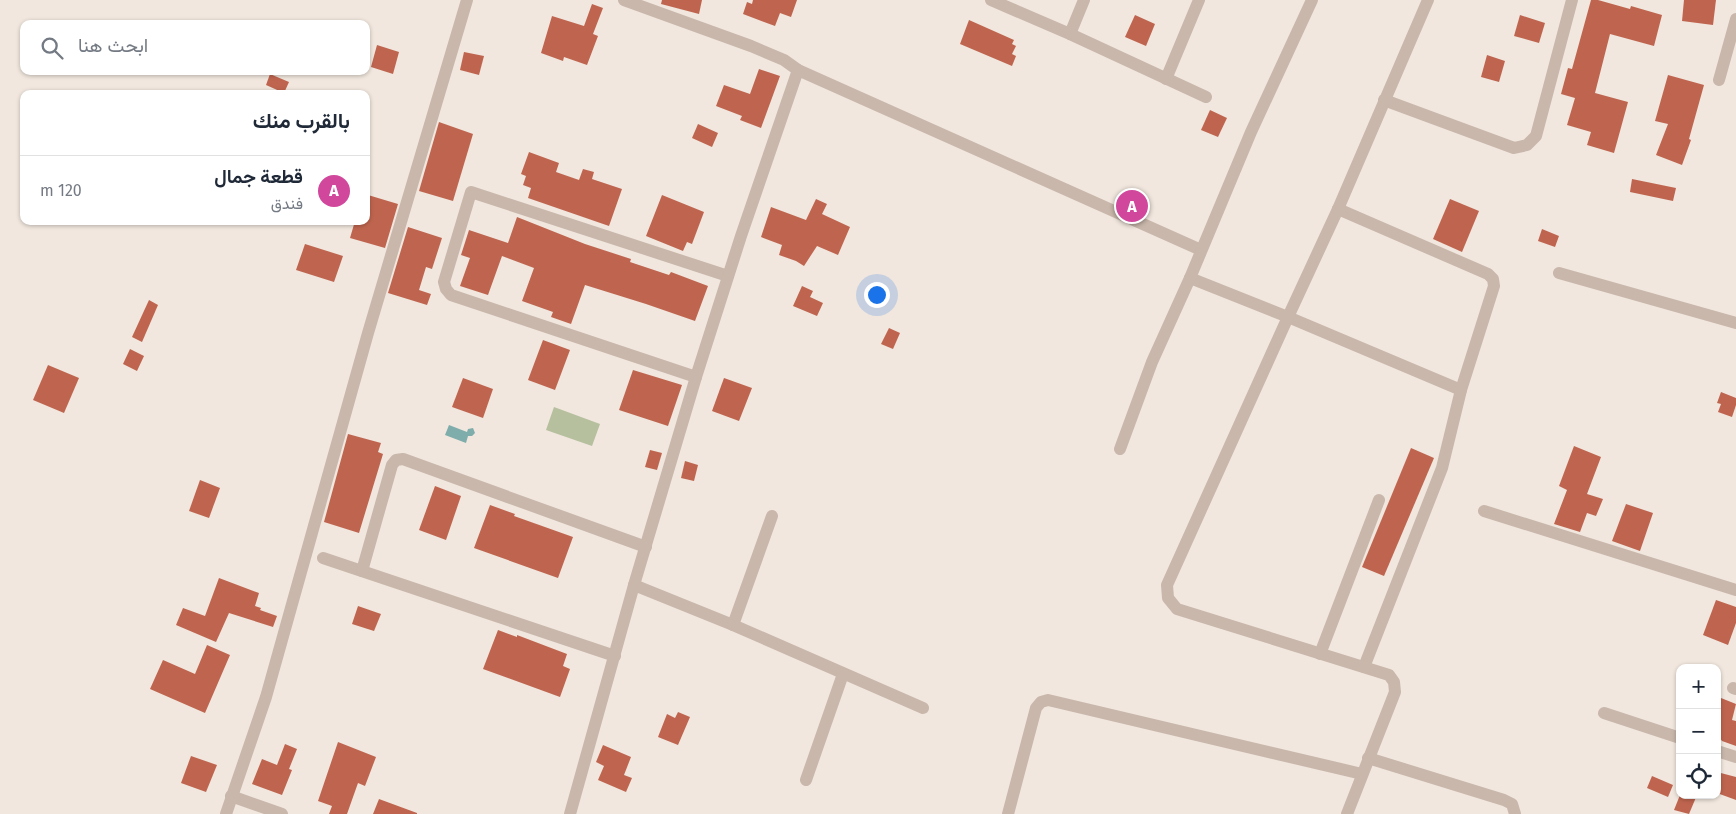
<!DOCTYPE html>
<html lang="ar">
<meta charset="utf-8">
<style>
body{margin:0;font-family:"Fira Sans",Vazirmatn,sans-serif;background:#f6f6f7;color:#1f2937;direction:rtl}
.controls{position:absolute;right:15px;bottom:15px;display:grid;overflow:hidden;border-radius:10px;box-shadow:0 1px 4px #0004}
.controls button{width:45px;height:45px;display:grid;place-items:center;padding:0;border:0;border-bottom:1px solid #e0e1e3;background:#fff;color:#1f2937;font:25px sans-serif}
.you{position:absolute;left:876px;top:294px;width:18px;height:18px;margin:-12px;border:4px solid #fff;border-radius:50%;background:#1a73e8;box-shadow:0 0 0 8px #1a73e833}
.badge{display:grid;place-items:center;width:32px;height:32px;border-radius:50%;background:#215556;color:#fff;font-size:16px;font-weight:700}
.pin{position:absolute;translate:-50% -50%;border:2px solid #fff;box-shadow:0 1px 5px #0006}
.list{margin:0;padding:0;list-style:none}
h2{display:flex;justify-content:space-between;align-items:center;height:65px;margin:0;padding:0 20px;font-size:21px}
h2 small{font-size:16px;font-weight:400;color:#747a83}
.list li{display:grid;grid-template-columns:32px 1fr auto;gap:15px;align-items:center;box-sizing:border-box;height:70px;padding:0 20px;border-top:1px solid #e0e1e3}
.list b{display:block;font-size:19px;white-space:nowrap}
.list p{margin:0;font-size:16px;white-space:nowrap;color:#747a83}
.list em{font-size:16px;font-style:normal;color:#747a83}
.icon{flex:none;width:28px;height:28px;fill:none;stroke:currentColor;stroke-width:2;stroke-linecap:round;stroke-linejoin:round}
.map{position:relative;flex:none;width:1736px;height:814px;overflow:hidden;direction:ltr}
.search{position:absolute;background:#fff;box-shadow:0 1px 4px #0004;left:20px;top:20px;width:350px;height:55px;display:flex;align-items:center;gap:12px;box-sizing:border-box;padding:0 18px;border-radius:10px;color:#747a83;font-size:19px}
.panel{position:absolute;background:#fff;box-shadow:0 1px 4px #0004;left:20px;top:90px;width:350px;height:135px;border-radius:10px;direction:rtl}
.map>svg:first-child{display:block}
.green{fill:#b6c09f}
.water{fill:#7fadac}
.building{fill:#bf654f}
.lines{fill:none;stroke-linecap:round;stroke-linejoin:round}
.minor{stroke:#c9b7ab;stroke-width:12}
</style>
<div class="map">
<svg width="1736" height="814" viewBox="0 0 1736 814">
<rect width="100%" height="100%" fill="#f1e7de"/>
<polygon class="green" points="554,407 600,424 592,446 546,430"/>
<polygon class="water" points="449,425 467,432 468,429 473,428 475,433 472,436 468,436 466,443 445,435"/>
<g class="building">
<polygon points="662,0 702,0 699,14 661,4"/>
<polygon points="753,0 797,0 791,17 780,13 775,26 743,14 747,2 752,4"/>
<polygon points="1591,0 1598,0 1630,9 1631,6 1662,15 1654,46 1610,34 1595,93 1628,102 1614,153 1587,145 1591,132 1567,125 1575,98 1561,94 1568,68 1572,69"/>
<polygon points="1684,0 1716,0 1713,25 1682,21"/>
<polygon points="592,4 603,8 593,34 598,36 587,65 564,57 563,61 541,53 552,16 584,26"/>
<polygon points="1135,15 1155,24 1146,46 1125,37"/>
<polygon points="1520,15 1545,23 1539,43 1514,36"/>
<polygon points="969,20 1014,40 1012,44 1016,46 1012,54 1016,56 1012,66 960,44"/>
<polygon points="377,45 399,52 393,74 371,67"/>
<polygon points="464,52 484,56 479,75 460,70"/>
<polygon points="1487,55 1505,61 1499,82 1481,77"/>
<polygon points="759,69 780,76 761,128 740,120 742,116 716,106 724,85 750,94"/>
<polygon points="270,74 289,82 284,93 266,85"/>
<polygon points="1668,75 1704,85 1689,139 1691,140 1682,165 1656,155 1668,124 1655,121"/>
<polygon points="1210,110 1227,118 1218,137 1201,130"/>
<polygon points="439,122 473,134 453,201 419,191"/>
<polygon points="698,124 718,133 712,147 692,138"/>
<polygon points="529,152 559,163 556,172 579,180 583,169 594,172 592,179 622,189 609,226 528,198 531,188 523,185 526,176 521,174"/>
<polygon points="1632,179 1676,188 1673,201 1630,192"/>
<polygon points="368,195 398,204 385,248 350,238 355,221 366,221 366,202"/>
<polygon points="662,195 704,212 692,244 687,242 683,251 646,236"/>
<polygon points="816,199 827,204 822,214 850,227 838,255 817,246 804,266 796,261 779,255 782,245 761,237 771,207 806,220"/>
<polygon points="1450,199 1479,211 1462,252 1433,239"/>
<polygon points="517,217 585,244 631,259 630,262 669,275 671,272 708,286 695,321 646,304 585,285 571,324 551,317 553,312 522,301 534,268 502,256 488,295 460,286 470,258 461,255 469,230 508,243"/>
<polygon points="408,227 442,238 432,269 426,267 419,290 431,294 427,305 388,293"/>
<polygon points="1542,229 1559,236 1555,247 1538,241"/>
<polygon points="305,244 343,256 334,282 296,270"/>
<polygon points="802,286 813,291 810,297 823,303 817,316 793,306"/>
<polygon points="149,300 158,305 142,342 132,337"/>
<polygon points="889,328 900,333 893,349 881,344"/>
<polygon points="543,340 570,350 555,390 528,380"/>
<polygon points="130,349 144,356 137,371 123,364"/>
<polygon points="48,365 79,378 64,413 33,400"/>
<polygon points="633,370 682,385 668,426 619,410"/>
<polygon points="463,378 493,389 483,418 452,407"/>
<polygon points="724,378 752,388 739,421 712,411"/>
<polygon points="1721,392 1736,398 1736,405 1732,417 1718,412 1721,404 1717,403"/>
<polygon points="348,434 381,443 378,452 383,454 359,533 324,522"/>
<polygon points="1574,446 1601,457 1587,494 1603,499 1596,516 1587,513 1580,532 1554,524 1567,490 1559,486"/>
<polygon points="1411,448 1434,458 1384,576 1362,567"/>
<polygon points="650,450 662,453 657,470 645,467"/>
<polygon points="685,461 698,465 694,481 681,478"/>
<polygon points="200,480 220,488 209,518 189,511"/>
<polygon points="435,486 461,496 446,540 419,530"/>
<polygon points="1626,504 1653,513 1640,551 1612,541"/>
<polygon points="490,505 515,514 514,516 573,537 558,578 474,548"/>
<polygon points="219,578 259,593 255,606 261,608 260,610 277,616 273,627 229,613 216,642 176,625 183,608 205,616"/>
<polygon points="1716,600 1736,607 1736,623 1728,645 1703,635"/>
<polygon points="358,606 381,614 374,631 352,624"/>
<polygon points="498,630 517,637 517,635 567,654 563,666 570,669 560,697 483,669"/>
<polygon points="207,645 230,655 205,713 150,689 163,660 195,674"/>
<polygon points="1721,698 1736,704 1732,720 1736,721 1736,746 1722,741 1717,734 1717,699 1720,700"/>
<polygon points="678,712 690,717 678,745 658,737 667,714 675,718"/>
<polygon points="338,742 376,757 365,786 358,783 347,814 329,814 332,806 318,801"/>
<polygon points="285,744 297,749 289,769 292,770 282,795 252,784 262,759 277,765"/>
<polygon points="603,745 631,757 624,775 632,778 626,792 598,780 604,766 596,762"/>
<polygon points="191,756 217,765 206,792 181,783"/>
<polygon points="1717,772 1736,777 1736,800 1717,793"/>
<polygon points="1652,776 1673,785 1668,797 1647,788"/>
<polygon points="1680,795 1697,795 1689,814 1674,810"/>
<polygon points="379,799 417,813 417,814 373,814"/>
</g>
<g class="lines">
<g class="minor">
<polyline points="624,0 751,46 784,60 798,70 1201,250"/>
<polyline points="991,0 1070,34 1206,97"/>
<polyline points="1070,34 1084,0"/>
<polyline points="1166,79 1199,0"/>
<polyline points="1719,80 1736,19"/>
<polyline points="1384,100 1514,148 1527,145 1536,136 1572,0"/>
<polyline points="1559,273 1736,323"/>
<polyline points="1190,278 1288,317 1461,390 1494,286 1493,279 1488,274 1338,209"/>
<polyline points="696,377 451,295 446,289 444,282 471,192 728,276"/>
<polyline points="1120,449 1152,362 1190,278 1251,132 1312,0"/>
<polyline points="1484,511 1736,590"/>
<polyline points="323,558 615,656"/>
<polyline points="362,571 392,465 396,460 403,459 646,547"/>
<polyline points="634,585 733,625 923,708"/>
<polyline points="733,625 772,516"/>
<polyline points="1320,654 1379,500"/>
<polyline points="1364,667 1442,468 1461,390"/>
<polyline points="1733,688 1736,689"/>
<polyline points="1604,713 1680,738"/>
<polyline points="1717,751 1736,757"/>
<polyline points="1368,758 1504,800 1512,804 1515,814"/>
<polyline points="806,780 843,674"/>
<polyline points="231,796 282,814"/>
<polyline points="226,814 266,697 368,333 467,0"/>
<polyline points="570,814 634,585 696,377 741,236 798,70"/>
<polyline points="1008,814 1036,708 1041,702 1048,700 1362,774"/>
<polyline points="1347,814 1395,692 1394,682 1389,675 1177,609 1168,598 1167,585 1288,317 1338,209 1428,0"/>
</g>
</g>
</svg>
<div class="controls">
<button>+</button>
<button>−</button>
<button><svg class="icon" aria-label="locate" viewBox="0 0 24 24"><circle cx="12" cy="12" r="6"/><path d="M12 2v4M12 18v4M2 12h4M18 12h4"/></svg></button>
</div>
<div class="you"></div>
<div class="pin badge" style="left:1132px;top:206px;background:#d1479c">A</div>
<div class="search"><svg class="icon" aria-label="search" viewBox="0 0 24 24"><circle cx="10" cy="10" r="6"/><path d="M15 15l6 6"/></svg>ابحث هنا</div>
<section class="panel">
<h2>بالقرب منك<small></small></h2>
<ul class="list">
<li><span class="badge" style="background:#d1479c">A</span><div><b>قطعة جمال</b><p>فندق</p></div><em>120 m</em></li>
</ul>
</section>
</div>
